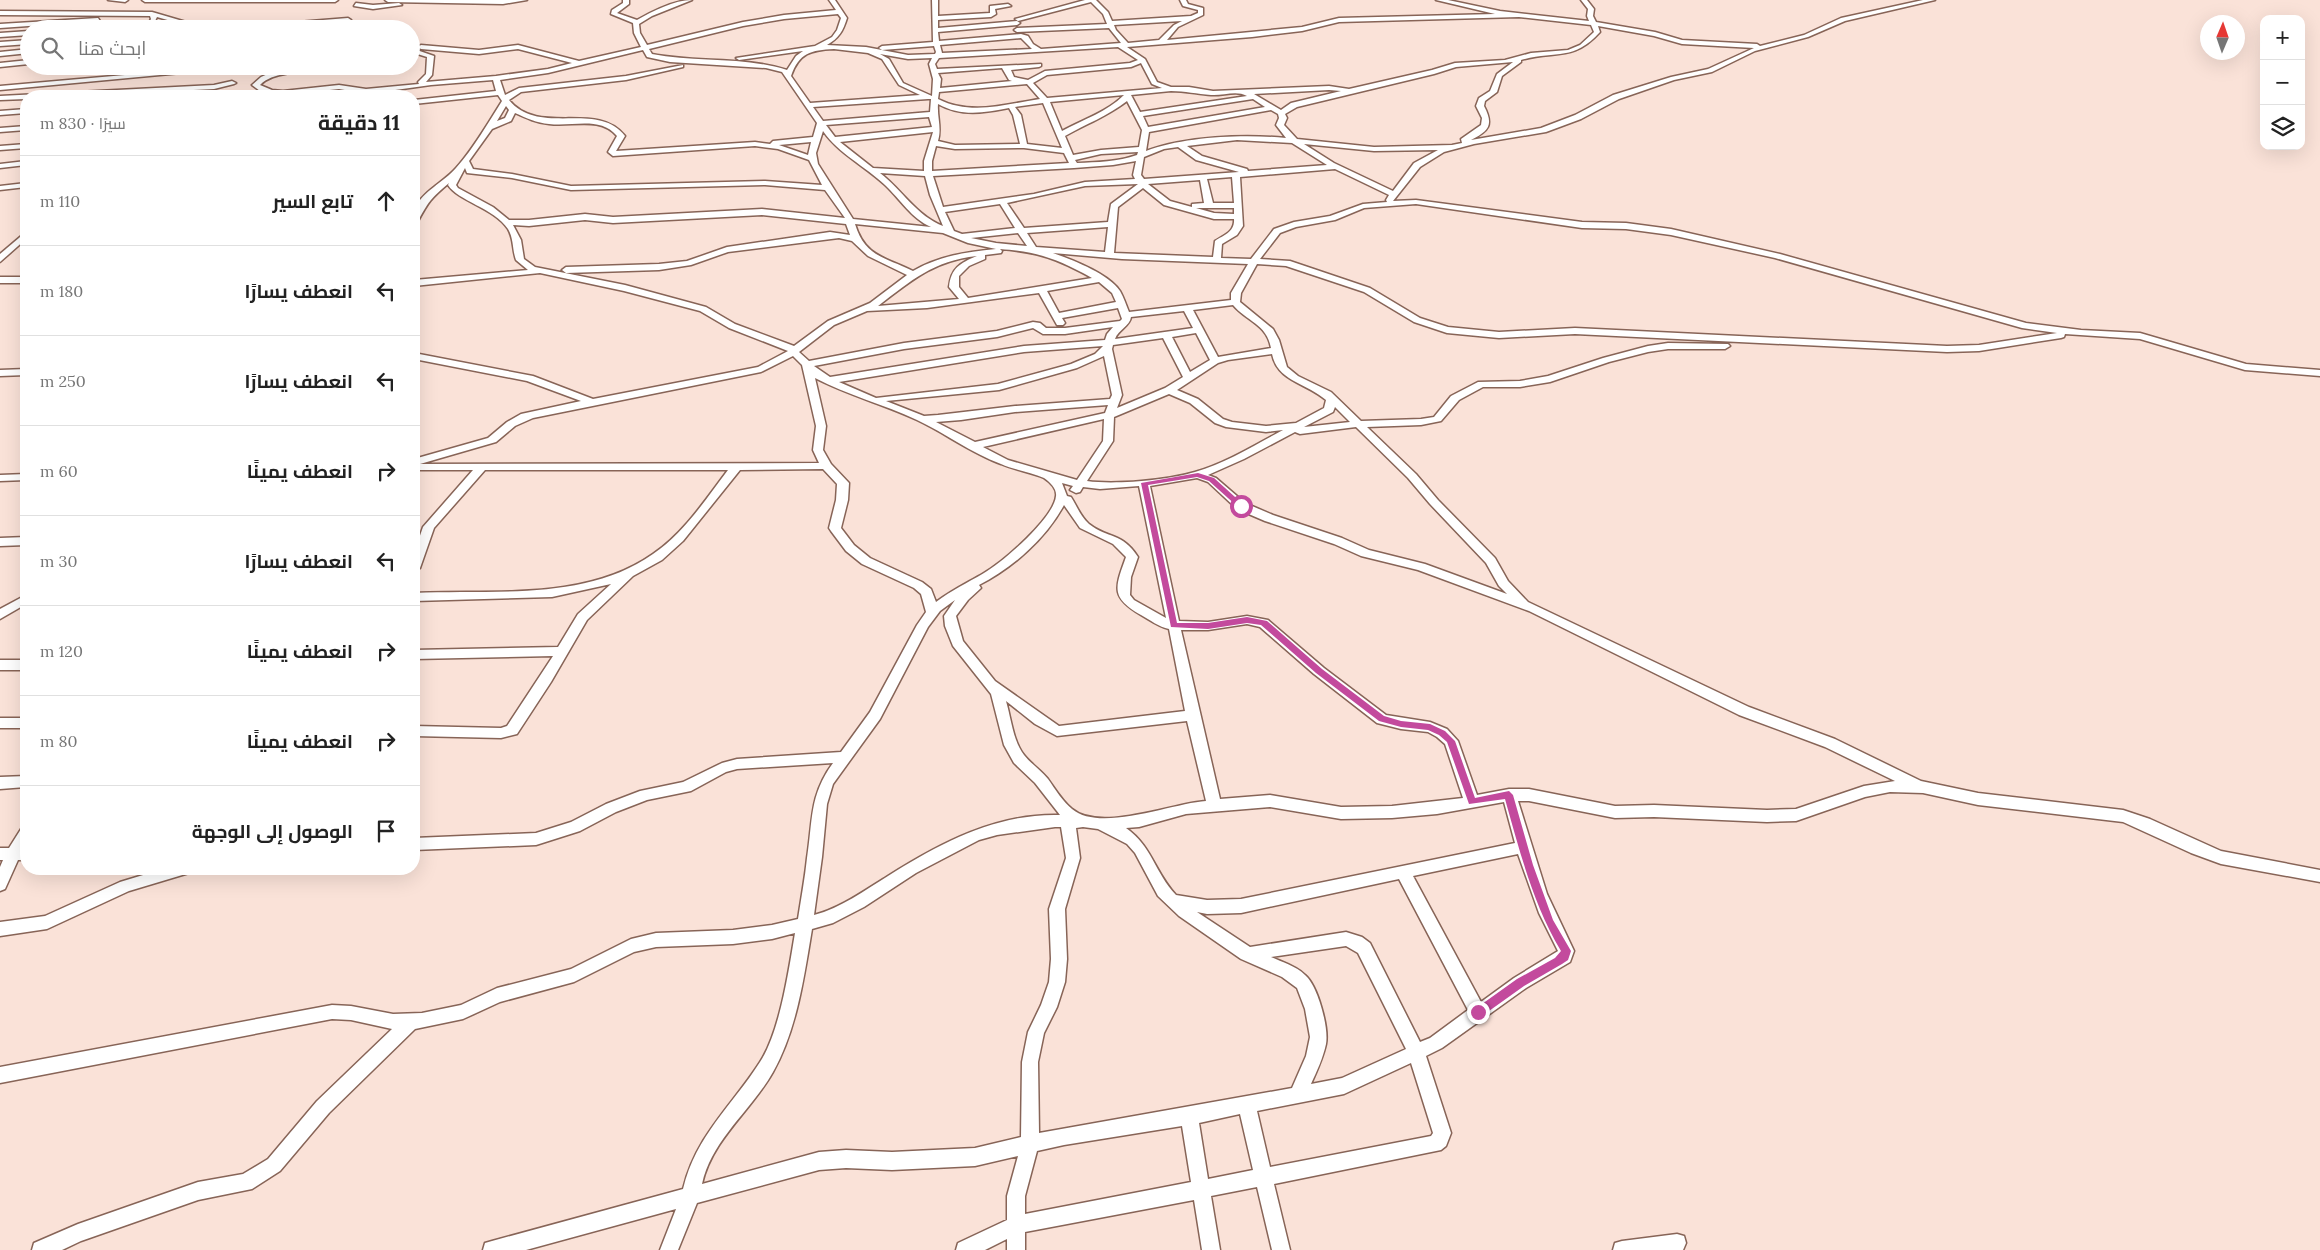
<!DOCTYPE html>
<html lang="ar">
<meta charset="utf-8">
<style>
body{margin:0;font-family:Lora,Cairo,serif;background:#f6f6f6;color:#222;direction:rtl}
.controls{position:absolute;right:15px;top:15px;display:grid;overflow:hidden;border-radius:10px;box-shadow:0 5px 20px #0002}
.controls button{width:45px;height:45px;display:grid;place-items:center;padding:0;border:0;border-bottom:1px solid #e0e0e0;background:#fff;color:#222;font:25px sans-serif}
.compass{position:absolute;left:2200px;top:15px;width:45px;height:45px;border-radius:50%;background:#fff;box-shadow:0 5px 20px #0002;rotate:2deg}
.stop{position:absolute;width:15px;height:15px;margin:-11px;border:4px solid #c34a9d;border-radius:50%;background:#fff}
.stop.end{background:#c34a9d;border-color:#fff;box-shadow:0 1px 5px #0008}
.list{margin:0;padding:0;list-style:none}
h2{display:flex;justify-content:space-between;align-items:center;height:65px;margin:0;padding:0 20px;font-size:21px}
h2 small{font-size:16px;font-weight:400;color:#767676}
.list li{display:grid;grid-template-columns:32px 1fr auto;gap:15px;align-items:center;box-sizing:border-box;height:90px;padding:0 20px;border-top:1px solid #e0e0e0}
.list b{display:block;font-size:19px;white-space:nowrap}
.list em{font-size:16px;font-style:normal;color:#767676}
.icon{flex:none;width:28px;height:28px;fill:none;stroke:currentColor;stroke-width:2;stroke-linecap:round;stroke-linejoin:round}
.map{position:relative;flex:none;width:2320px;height:1250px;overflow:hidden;direction:ltr}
.search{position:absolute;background:#fff;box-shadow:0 5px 20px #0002;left:20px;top:20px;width:400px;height:55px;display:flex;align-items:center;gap:12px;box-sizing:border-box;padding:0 18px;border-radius:28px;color:#767676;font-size:19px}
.panel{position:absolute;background:#fff;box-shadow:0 5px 20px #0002;left:20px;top:90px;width:400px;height:785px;border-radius:20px;direction:rtl}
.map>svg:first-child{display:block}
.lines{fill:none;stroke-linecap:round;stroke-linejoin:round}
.minor-casing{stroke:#876457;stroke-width:3}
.minor{fill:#fff;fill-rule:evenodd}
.route{fill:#c34a9d}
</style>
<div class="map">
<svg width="2320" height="1250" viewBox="0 0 2320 1250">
<rect width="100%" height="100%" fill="#fae2d8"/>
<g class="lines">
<g class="minor-casing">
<g id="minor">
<polygon points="108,0 128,0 125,2"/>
<polygon points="142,0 338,0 335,2 145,2"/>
<polygon points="385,0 527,0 503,4 388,2"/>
<path d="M623,0H629V4L617,13L637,20C653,11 674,0 692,0L652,16L639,24L640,33L647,45L743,22L784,15L836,10L829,0H835L847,18C843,31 839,38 827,45L866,47L908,55L935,54L936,52L934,46L882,50L879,48L882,46L933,42L932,0H938V16L990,13V6L1008,4L1011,6L995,9L996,14L991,17L938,20V28L1017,21L1020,23L1017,25L938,32L939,41L1021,34L1028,36L1033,44L1041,49L1121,43L1109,28L1017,32L1014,30L1017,28L1107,24L1103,14L1091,2L1018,21L1015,19L1085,0H1096L1108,12L1112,21L1191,16L1198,13V10L1183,6L1180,0H1186L1188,4L1203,8V15L1178,27L1167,40L1302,27L1339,18L1495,14L1436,0H1448L1500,11L1589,21L1587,16L1588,9L1581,0H1587L1594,9L1593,16L1596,22L1655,32L1682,40L1757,44L1760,46L1804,35L1841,18L1923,0H1935L1845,21L1808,37L1755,51L1712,72L1674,80L1619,99L1581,119L1546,132L1474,144L1444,152L1420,167L1393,201L1416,200L1582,222L1626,223L1671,229L1780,254L2026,323L2081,330L2140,333L2246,364L2320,370V376L2245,370L2140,339L2065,334L2064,337L2061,338L1979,351L1947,352L1575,334L1499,338L1447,333L1414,322L1364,292L1286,266L1257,264L1241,293L1240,302L1273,329L1279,340L1287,367L1298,376L1331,392L1361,421L1421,419L1434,417L1451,396L1478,382L1520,381L1548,376L1603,358L1648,346L1668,343L1728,344L1730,346L1725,349H1668L1648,352L1609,362L1550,382L1520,387H1483L1459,400L1441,421L1421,425L1367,427L1416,474L1438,500L1495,558L1508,581L1528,602L1749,707L1835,739L1921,781L1978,793L2123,810L2150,819L2221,851L2320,870V882L2221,864L2191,853L2123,822L1978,805L1923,793L1890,792L1865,797L1796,821L1767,822L1654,817L1615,818L1529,801H1518L1547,894L1574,951L1570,962L1526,988L1442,1048L1426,1056L1451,1133L1446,1146L1441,1150L1274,1184L1290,1250H1272L1257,1187L1211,1196L1220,1250H1202L1194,1200L1025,1232V1250H1007V1239L985,1250H956L958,1243L1007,1220V1196L1018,1156L975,1166L892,1170L846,1168L819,1170L697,1203L678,1250H660L676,1209L526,1250H483L485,1243L492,1241L683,1189C696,1135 732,1106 760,1062C780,1032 789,969 795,933L772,939L733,944L656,947L634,952L574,982L500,1002L463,1019L415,1029L329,1113L280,1171L252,1189L198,1200L81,1241L62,1250H32L34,1243L78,1224L198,1182L243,1174L268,1159L317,1101L392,1029L351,1020L332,1019L0,1083V1067L332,1005L351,1006L393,1014L422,1013L461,1005L497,988L571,969L631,939L656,933L733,930L772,925L798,919C801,899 805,878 807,858C813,820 809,796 833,763L737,769L726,772L691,791L647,800L616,812L580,831L536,845L414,850V838L536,833L571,822L606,804L640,791L683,782L722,763L737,759L841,752L870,712L917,625L926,612L921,594L914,588L862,564L846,551L831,531L829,528L836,500L837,484L823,469L740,470L683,541L662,560L633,576L587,620L551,682L517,734L501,738L414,736V726L501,728L507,726L553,656L414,659V650L558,647L578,614L611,584L552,597L414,601V593C492,589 585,602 653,554C684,533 706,499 728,470H485L434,528L420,568L414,572V553L423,527L473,470H414V459L488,438L507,422L521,414L581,401L527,381L414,359V353L533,376L593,399L758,367L788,351L729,328L700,311L624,291L540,273L414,286V280L528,270L516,260C512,249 514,239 508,229C494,208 458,201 448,185L449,183C431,198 428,202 417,223H414C414,219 413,212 415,208C423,191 444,182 456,168C474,148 488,123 502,101L498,95L414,104V100L496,91L493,80L431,85L381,92L362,93L339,89L283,95L260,91L252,85L261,77L270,73L271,71C283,68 297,66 309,66C294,76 274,71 260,85L272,90L283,91L339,85L366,89L419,84L418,82L426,74L427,57L411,52V48L434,56L432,75L426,82L496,76L548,69L572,63L518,49L479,54L421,49L418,47L421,45L479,50L518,45L579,61L641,47L634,33L633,23L611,14L612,10L623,3ZM838,14L841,18L837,30L832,37L815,46L736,58L739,60L803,51L796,56L787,70C744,56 696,63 652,54L649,49L743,26L784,19ZM1519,17L1591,25L1594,32L1580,45L1568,50L1531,53L1505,60L1455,63L1432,70L1349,89L1329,86L1213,91L1189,87H1171L1157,82L1145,59L1127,47L1252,37L1302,31L1339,22ZM1182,21L1174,25L1159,40L1128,43L1116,30L1114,25ZM1598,26L1654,36L1682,44L1754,48L1708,69L1671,77L1613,95L1575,115L1541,128L1471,140C1489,131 1494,125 1484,106L1485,101L1497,92L1502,76L1521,62V60C1556,50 1573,62 1600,32ZM1021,38L1032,49L942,53L940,45ZM1118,47L1138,60L1130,63L1045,71L1028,80L1014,77L1011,70L1039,67L1041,66V64L937,69L935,64L939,58ZM834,49L868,53L882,59L899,85L920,95L810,103L791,76C799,53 811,50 834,49ZM643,50L647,57L670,62L766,68L782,72L817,123L813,137L773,141L770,144L755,142L616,151L625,136C597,100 539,137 509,100L521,92L626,80L683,67V65L626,76L519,88L505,95L500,80L548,73ZM880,54L908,59L932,58L929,64L933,79L932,96L903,83L889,59ZM1513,62L1497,74L1490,91L1479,98L1476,106L1482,118L1481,125L1461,139L1462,143L1452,145L1374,147L1297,139L1284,125L1287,118L1285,114L1297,107L1434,74L1456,67ZM1141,63L1152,84L1162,88L1047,98L1033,83L1047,75L1131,67ZM1002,68L1009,80L1012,81L940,88L941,79L938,73ZM1027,84L1040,99C1005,104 972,116 938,99L939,92ZM1329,90L1341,91L1291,103L1281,110L1254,94ZM1171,91C1185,91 1197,94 1211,95C1223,96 1236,90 1247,96L1140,112L1131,95ZM1124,95C1107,112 1084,119 1062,131L1050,102ZM928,99H931L930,112L823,121L813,107ZM1253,99L1265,107L1148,127L1143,116ZM1127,101L1142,130L1139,147L1101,150L1073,155L1065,136C1086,124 1108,116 1127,101ZM1043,103L1062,148L1027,144L1021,115L1015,107ZM938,104C961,117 984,113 1009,108L1013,115L1020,144L955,145L938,141C942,128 937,118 938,104ZM506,106L509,110L505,118L497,121ZM1271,110L1278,114L1279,118L1276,125L1286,138C1245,134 1185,136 1146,151L1149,132ZM515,113C526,118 537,123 549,124C573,127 600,116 617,136L608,152L613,156L755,146L778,149L809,160L822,185L765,181L571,186L512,174L473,169L469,161L492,129L511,121ZM929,117L932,127L835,137L826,125ZM823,131C839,154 865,166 885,185C900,199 912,219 931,227L853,219L818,164L816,153ZM933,132L924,161V171L873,168L840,142ZM1237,140L1292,143L1327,165L1248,171L1247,169L1202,156L1187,146ZM811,142L808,155L779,145ZM1304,144L1374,151L1438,150L1414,163L1393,191L1334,163ZM936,146L955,149L1024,148L1064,153L1069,163L932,171V161ZM1178,147L1196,160L1239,172L1144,179L1141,175L1144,157L1164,149ZM1138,152L1137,155C1118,162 1097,162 1077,163L1075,160L1101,154ZM1136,161L1133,175L1135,179L1085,182L1034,194L943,207L933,176L1074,168L1113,165ZM465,168L467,173L512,178L571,190L765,185L825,190L845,218L762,209L613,217L585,214L529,220H509L493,207L458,188L456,185ZM1335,169L1389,195L1386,200L1387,202L1363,204L1330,216L1294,222L1274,229L1251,259L1221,258L1222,244L1237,235L1243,226L1240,177ZM880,173L925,176L930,195L943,226C917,216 902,190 880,173ZM1232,177L1234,203H1213L1207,179ZM1200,180L1204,203L1192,204V207L1170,201L1148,184ZM1138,184L1111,204L1108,222L1024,228L1007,203L1085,186ZM1143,188L1164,205L1214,219H1234C1235,232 1224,235 1215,241L1213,257L1114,253L1118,207ZM1000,204L1015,228L962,234L954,231L945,212ZM1416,204L1582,228L1626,229L1671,235L1775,258L2022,328L2057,333L1979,345L1947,346L1575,328L1499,332L1448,327L1420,318L1370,288L1290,261L1260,259L1280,233L1296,227L1335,220L1364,208ZM1196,208H1234V214L1214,213ZM762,215L846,224L850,235L830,232L727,247L687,261L659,264L566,267L562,270L566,273L659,270L691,265L728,252L839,238L852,241L868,256L907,275L870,303L828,321L794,346L735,324L706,307L625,285L535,267L524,259L521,240L513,225L529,226L585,220L613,223ZM855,224L943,233L968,243L996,249C966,252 939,256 913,271C885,257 865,257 855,224ZM1108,227L1105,252L1036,247L1027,233ZM1018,233L1027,246L996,243L971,238ZM1000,249C1039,252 1058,259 1092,278L968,298L959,287V276L969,266L985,259V255L1001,253L1002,251ZM1053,253L1122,259L1248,264L1231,293V300L1129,312C1126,305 1124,298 1120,291C1109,274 1073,260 1053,253ZM977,256C960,263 951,268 949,287L959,299L878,306C912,280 933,261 977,256ZM1099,282L1112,293L1116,302L1059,313L1047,291ZM1039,293L1057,325H1063L1065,323L1062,318L1118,308L1122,319L1120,321L1065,328H1046L1040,323L1033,322L997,331L904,343L809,361L799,352L834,325L867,311L927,308ZM1233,305C1246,321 1267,324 1271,348L1218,357L1193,310ZM1184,311L1193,328L1115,339C1118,330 1130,326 1131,317ZM1113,327L1107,334L1105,340L1024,346L830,377L814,366L904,349L997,337L1033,328L1043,334H1065ZM1196,333L1210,360L1190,372L1172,337ZM1163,338L1183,377L1165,388L1117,408L1122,395L1112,349L1113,345ZM1103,346L1095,354L1071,364L998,384L876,398L839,382L1024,352ZM1272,354C1277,380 1304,383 1322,397L1326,400L1324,408L1296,423L1266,426L1232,422L1223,419L1198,399L1177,390L1218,363L1228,360ZM793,356L802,365L816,426L813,450L819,463L420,464L496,442L515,426L533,418L761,372ZM1104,356L1112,395L1110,399L1015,406L938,415L924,416L886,401L999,390L1077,368ZM815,378C847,395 883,404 917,420C945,433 971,453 1001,464C1014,470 1031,472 1044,478C1050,482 1057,489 1056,496C1054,518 1003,562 984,573C967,583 952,590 936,602L931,589L922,582L870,558L854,545L841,528L848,500L849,483L831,464L823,450L826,426ZM1169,394L1190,403L1215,423L1226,427L1266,432L1283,430C1255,445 1226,463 1195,472C1168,480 1115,485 1087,481L1113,441L1114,417ZM1108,405L1105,413L975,442L936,422L961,420L1015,412ZM1335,407L1350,422L1304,427L1333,412ZM1104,419L1103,441L1077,480L1008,460L983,447ZM1356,427L1408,478L1430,504L1486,563L1499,586L1507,594L1425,564L1369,550L1342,538L1273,515L1245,503L1216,478L1208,475L1244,459L1295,432L1300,434ZM1197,478L1208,482L1237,509L1265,521L1334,544L1361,556L1418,570L1529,611L1739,715L1825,747L1895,781L1864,786L1796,809L1767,810L1654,805L1615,806L1529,789H1509L1477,795L1458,741L1447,729L1430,722L1386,715L1324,668L1268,620L1247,616L1208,622L1179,621L1150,486ZM1062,483L1073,486L1070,490L1076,493L1080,492L1083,487L1100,489L1139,486L1166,618L1134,600L1130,595L1131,577L1138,557C1122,532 1108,539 1089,524C1080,516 1077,506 1071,497L1067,496ZM1064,505L1080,528L1113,544L1126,557C1115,588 1110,597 1141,615C1150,620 1159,627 1169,629L1185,711L1059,726L995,681L963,641L956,616L968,600L981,588L979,585C1013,568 1046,538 1064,505ZM955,600L944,616L945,626L953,646L991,694L1004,745L1014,763L1035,783L1060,815C997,813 940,843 888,876C865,890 841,908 814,915L822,857L827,804L833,784L880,719L928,627L940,611ZM1247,624L1260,627L1314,674L1377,723L1401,729L1428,732L1437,737L1445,744L1463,798L1392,806L1341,807L1270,795L1220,799L1181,630H1208ZM1006,701L1035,724L1057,736L1187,721L1206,801C1173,803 1100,833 1072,809C1063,802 1055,789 1048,779C1041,770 1031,764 1024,755C1013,741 1011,718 1006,701ZM1504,802L1515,843L1241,899L1207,900L1176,895C1155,873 1152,846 1126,828L1139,827L1186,814L1270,807L1341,819L1392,818L1437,814ZM1055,827H1061L1066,858L1049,909L1051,959L1049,982L1041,1005L1028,1032L1022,1062L1021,1137L975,1148L892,1152L846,1150L819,1152L702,1184C712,1139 752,1110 773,1072C797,1029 804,977 812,929L833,923L864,907L916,873L979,840L997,835ZM1083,827L1098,829L1127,844L1135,853L1158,896L1179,916L1241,959L1282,977L1297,988L1305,1009L1310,1037L1306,1056L1292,1088L1039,1133L1038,1062L1044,1033L1057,1007L1065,982L1067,959L1065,909L1080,858L1076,828ZM1518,854L1539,913L1558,951L1514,978L1481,1002L1413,876ZM1399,879L1468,1010L1430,1038L1420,1042L1370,943L1362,937L1346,932L1250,947L1197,912L1207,914L1241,913ZM1346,946L1358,953L1406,1049L1342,1078L1311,1084C1317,1071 1323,1058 1326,1044C1329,1028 1318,986 1305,975C1296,966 1282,962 1271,957ZM1411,1063L1433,1133L1431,1136L1270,1167L1257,1111L1344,1094ZM1240,1114L1253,1170L1208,1179L1199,1123ZM1182,1126L1191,1182L1025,1214V1196L1037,1151L1064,1145Z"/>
<polygon points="356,3 373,5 399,3 402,5 373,9 354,6"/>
<polygon points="0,11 152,12 210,29 348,18 351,20 348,22 246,29 199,29 157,17 151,29 145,29 151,19 150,16 0,15"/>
<polygon points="98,18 100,21 0,28 0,24"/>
<polygon points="29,31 29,35 0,37 0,33"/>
<polygon points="29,40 29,44 0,46 0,42"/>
<polygon points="29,49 29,53 0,56 0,52"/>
<polygon points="29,60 29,64 0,67 0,63"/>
<polygon points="227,66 257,66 0,90 0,86"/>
<polygon points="232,81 236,83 234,84 214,89 70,96 26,96 26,99 0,100 0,96 214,85"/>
<polygon points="26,109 26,113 0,115 0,111"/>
<polygon points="26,126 26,130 0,132 0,128"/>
<polygon points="26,144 26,148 0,150 0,146"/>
<polygon points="26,161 26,165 0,168 0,164"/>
<polygon points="26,183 26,187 0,190 0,186"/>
<polygon points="23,191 26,191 26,200 22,198"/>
<polygon points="26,232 26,239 0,262 0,254"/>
<rect x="0" y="277" width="26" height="6"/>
<polygon points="26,369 26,375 0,376 0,370"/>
<polygon points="26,474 26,480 0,481 0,475"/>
<polygon points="26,537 26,545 0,546 0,538"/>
<polygon points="26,595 26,604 0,619 0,609"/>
<rect x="0" y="660" width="26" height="10"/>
<rect x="0" y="718" width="26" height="10"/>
<polygon points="26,776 26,787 0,789 0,777"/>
<polygon points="26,827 26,860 18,860 5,889 0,891 0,867 3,860 0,860 0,848 9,848 21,829"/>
<polygon points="163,869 191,869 189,873 129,891 47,929 0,936 0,922 45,916 120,882"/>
<polygon points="1677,1234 1684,1236 1686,1243 1683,1250 1613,1250 1615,1243 1622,1241"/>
</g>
</g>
<use href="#minor" class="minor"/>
</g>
<path class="route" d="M1198,473L1214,478L1245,506L1238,507L1209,481L1197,477L1148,485L1177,623H1208L1247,617L1267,621L1322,669L1384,716L1401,721L1430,724L1445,731L1455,741L1475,798L1509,791L1513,795L1533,865L1553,920L1571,951L1568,960L1562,964L1524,986L1482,1016H1475V1009L1517,979L1555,958L1561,951C1533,904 1520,852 1505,799L1469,804L1447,742L1439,735L1428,730L1401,727L1379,721L1316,673L1261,625L1247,623L1208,629L1171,627L1141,483Z"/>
</svg>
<div class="controls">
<button>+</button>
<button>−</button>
<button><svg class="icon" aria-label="layers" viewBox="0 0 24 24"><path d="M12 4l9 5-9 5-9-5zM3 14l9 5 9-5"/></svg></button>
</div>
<svg class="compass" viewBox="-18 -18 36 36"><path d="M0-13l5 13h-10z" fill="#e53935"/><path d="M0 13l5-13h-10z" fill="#767676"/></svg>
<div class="stop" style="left:1241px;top:506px"></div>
<div class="stop end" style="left:1478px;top:1012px"></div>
<div class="search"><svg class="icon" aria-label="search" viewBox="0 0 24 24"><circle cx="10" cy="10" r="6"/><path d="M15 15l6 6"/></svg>ابحث هنا</div>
<section class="panel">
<h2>11 دقيقة<small>سيرًا · 830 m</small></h2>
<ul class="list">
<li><svg class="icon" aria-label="ahead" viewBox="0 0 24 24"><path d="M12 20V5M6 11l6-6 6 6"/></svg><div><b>تابع السير</b></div><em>110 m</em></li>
<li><svg class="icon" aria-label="left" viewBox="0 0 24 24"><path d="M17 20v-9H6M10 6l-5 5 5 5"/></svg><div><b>انعطف يسارًا</b></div><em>180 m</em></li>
<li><svg class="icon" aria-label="left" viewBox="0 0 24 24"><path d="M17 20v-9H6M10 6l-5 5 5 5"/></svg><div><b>انعطف يسارًا</b></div><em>250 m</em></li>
<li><svg class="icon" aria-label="right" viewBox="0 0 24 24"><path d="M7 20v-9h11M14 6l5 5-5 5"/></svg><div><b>انعطف يمينًا</b></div><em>60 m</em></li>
<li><svg class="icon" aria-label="left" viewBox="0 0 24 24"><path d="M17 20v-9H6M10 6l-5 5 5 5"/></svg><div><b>انعطف يسارًا</b></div><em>30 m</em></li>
<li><svg class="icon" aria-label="right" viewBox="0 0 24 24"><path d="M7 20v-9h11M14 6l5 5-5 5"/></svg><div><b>انعطف يمينًا</b></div><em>120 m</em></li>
<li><svg class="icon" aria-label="right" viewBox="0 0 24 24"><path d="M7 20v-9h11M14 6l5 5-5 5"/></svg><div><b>انعطف يمينًا</b></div><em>80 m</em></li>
<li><svg class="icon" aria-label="arrive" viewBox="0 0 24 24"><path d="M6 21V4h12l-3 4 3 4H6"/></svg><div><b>الوصول إلى الوجهة</b></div></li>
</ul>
</section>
</div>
